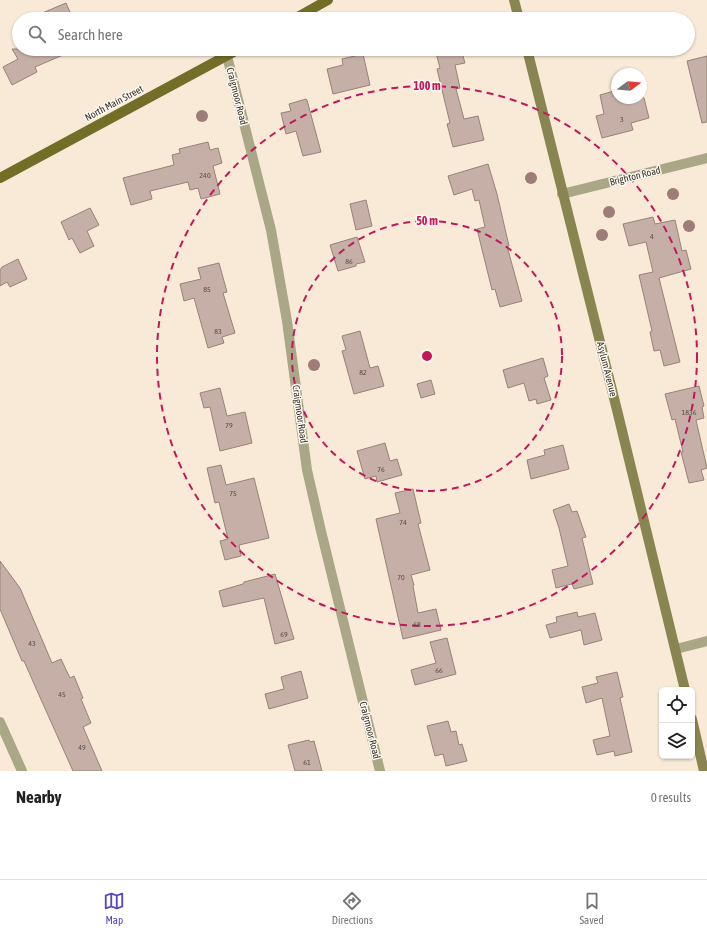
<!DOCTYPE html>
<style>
body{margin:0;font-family:"Asap Condensed",sans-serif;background:#f6f6f6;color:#222}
.controls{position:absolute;right:12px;bottom:12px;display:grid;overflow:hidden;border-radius:6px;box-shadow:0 1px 3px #0004}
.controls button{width:36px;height:36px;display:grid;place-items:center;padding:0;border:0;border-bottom:1px solid #e0e0e0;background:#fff;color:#222;font:20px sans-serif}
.compass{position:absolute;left:611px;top:68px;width:36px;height:36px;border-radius:50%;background:#fff;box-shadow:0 1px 3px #0004;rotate:74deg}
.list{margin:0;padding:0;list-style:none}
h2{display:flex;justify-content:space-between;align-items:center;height:52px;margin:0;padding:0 16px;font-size:17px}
h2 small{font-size:13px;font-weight:400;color:#767676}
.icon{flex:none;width:22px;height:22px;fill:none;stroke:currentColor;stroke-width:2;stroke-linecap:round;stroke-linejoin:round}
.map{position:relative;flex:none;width:707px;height:771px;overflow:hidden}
.search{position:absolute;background:#fff;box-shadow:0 1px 3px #0004;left:12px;right:12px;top:12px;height:44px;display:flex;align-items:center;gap:10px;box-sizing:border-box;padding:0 14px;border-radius:22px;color:#767676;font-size:15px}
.sheet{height:108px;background:#fff}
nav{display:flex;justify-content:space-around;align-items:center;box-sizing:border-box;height:56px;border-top:1px solid #e0e0e0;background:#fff;font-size:11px;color:#767676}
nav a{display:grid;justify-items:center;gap:2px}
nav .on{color:#5348c0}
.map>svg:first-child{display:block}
.building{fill:#c6afa6;stroke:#978279}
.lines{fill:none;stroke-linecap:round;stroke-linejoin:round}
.street{stroke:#a9a785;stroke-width:10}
.secondary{stroke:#898551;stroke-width:10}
.primary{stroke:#726d27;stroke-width:10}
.tree{fill:#9e7c78}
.ring{fill:none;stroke:#c2185b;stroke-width:2;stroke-dasharray:7 5}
.labels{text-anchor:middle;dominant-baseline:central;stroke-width:3;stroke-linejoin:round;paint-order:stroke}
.number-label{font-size:8px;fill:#5b5149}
.street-label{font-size:10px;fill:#37322a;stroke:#fef9f1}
.centre{fill:#c2185b;stroke:#fef9f1;stroke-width:2}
.ring-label{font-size:12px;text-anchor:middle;font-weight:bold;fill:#c2185b;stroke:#fef9f1;stroke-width:3;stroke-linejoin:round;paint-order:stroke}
</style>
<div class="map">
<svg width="707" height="771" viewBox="0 0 707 771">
<rect width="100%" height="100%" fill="#f8ead7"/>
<g class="building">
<polygon points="66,3 73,19 28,19"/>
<polygon points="12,49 77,49 35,67 37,72 12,85 3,67 18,59"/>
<polygon points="435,49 461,49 465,63 455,65 460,88 456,89 464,119 478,116 484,140 453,147 447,124 450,123 437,69 440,68"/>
<polygon points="363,54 370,85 333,94 327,69 343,65 342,59"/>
<polygon points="707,56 707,122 702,123 687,61"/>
<polygon points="614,91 616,98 644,98 649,118 631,123 633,130 602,138 596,116 604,114 600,95"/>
<polygon points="306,99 307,100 321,152 303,156 296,131 286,134 281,113 291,111 289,104"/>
<polygon points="208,142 210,150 218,148 222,163 213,166 220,194 201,199 198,188 190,190 188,182 150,191 152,199 131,205 123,178 174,165 172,155 180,153 179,149"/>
<polygon points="488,164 497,194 509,246 507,246 522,301 500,307 495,289 492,290 477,229 485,227 479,200 475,201 472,189 454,195 448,176"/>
<polygon points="366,200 372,226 356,230 350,204"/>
<polygon points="90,208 99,225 87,231 94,246 80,253 72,238 69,240 61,222"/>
<polygon points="653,217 655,224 675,220 682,251 686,250 691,269 659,278 680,362 664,366 660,350 654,351 650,332 652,331 639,275 653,272 646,242 629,246 623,224"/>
<polygon points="357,237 365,262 356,264 356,266 338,271 330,245"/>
<polygon points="18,259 27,279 10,287 7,282 0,286 0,270 2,267"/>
<polygon points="219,263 227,292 223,293 235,333 222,337 224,343 208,348 194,298 184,301 180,284 201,279 198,268"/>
<polygon points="360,331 370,368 378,366 384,386 354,394 342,351 346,350 342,336"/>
<polygon points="543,358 548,376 544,378 551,400 537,404 536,399 529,401 524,383 508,388 503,370"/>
<polygon points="431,380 435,394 421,398 417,384"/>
<polygon points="699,386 704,406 702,407 704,418 696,420 707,468 701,470 704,480 689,483 681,452 683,452 675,419 672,420 665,394"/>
<polygon points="220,388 227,416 245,412 252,443 220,451 210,407 204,408 200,393"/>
<polygon points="385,443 390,461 397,459 402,475 377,482 376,476 365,479 357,451"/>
<polygon points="563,445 569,469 531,479 527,460 545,455 544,450"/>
<polygon points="221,465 226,485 254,478 269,538 239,545 241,556 225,560 220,541 228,539 219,502 215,503 207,468"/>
<polygon points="413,489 421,523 418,524 430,570 411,575 414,585 413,586 418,613 436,609 441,630 403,639 376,519 400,513 395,493"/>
<polygon points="569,504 572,512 577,511 586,537 582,538 593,584 574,589 572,584 556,588 552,570 568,566 559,528 553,510"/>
<polygon points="0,561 20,588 52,663 61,659 70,678 74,676 83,698 81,699 91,723 83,727 102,771 73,771 39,695 24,661 22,661 0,609"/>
<polygon points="275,574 294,639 275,644 264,598 223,607 219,591 243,584 244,582"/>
<polygon points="577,612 578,617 595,613 602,640 584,645 581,630 550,638 546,625 557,622 556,617"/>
<polygon points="447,638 456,674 415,685 411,670 436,663 430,642"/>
<polygon points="301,671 308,698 269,709 265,694 284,689 281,677"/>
<polygon points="617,672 623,697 620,698 632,752 615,756 614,751 597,755 593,740 610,736 602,698 586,703 582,687 598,683 596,677"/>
<polygon points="448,721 451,732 456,731 459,745 462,744 467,761 446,766 443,754 435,756 427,726"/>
<polygon points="309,740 310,742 314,741 322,771 295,771 288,745"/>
</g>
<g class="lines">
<g class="street">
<polyline points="227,56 271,230 287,321 307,470 321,531 380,771"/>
<polyline points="562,194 707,158"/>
<polyline points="676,649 707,641"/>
<polyline points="0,722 22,771"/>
</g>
<g class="secondary">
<polyline points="514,0 519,19"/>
<polyline points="527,49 617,410 685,690"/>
<polyline points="692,719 704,771"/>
</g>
<g class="primary">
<polyline points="294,19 328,0"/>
<polyline points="0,178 239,49"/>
</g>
</g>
<g class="tree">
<circle cx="202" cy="116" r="6"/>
<circle cx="531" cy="178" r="6"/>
<circle cx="673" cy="194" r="6"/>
<circle cx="609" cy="212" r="6"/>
<circle cx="689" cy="226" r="6"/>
<circle cx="602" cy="235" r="6"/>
<circle cx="314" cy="365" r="6"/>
</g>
<g class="ring">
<circle cx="427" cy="356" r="135"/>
<circle cx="427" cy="356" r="270"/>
</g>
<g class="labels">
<g class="number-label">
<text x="622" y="119">3</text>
<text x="205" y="175">240</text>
<text x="652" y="236">4</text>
<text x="349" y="261">86</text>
<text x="207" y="289">85</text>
<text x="218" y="331">83</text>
<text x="363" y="372">82</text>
<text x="689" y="412">1836</text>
<text x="229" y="425">79</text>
<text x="381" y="469">76</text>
<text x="233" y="493">75</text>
<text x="403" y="522">74</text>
<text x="401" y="577">70</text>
<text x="417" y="624">68</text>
<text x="284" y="634">69</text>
<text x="32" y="643">43</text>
<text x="439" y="670">66</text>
<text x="62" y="694">45</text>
<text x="82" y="747">49</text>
<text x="307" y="762">61</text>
</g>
<g class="street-label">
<text transform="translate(237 96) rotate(76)">Craigmoor Road</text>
<text transform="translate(114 103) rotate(-28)">North Main Street</text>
<text transform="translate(635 176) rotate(-14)">Brighton Road</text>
<text transform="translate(607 369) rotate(76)">Asylum Avenue</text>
<text transform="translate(300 414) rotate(82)">Craigmoor Road</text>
<text transform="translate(370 730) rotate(76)">Craigmoor Road</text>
</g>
</g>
<circle cx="427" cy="356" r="6" class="centre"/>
<g class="ring-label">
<text x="427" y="90">100 m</text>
<text x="427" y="225">50 m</text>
</g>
</svg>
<div class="controls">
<button><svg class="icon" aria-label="locate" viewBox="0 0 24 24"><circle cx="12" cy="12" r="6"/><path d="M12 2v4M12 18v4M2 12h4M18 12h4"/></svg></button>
<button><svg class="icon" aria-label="layers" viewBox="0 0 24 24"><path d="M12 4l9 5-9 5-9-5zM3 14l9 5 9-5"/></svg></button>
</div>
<svg class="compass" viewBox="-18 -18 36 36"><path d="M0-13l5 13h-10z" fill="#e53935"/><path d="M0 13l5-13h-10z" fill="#767676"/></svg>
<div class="search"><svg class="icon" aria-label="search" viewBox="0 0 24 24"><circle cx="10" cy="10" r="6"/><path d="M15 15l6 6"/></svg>Search here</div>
</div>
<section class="sheet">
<h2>Nearby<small>0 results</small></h2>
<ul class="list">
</ul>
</section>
<nav>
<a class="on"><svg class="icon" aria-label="map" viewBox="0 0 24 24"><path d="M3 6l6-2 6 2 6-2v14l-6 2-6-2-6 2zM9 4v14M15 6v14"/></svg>Map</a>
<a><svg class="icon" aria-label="directions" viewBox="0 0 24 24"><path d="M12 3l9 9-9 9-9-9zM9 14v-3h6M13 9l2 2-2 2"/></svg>Directions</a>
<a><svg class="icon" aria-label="saved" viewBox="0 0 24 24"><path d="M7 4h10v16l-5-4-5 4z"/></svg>Saved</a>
</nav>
